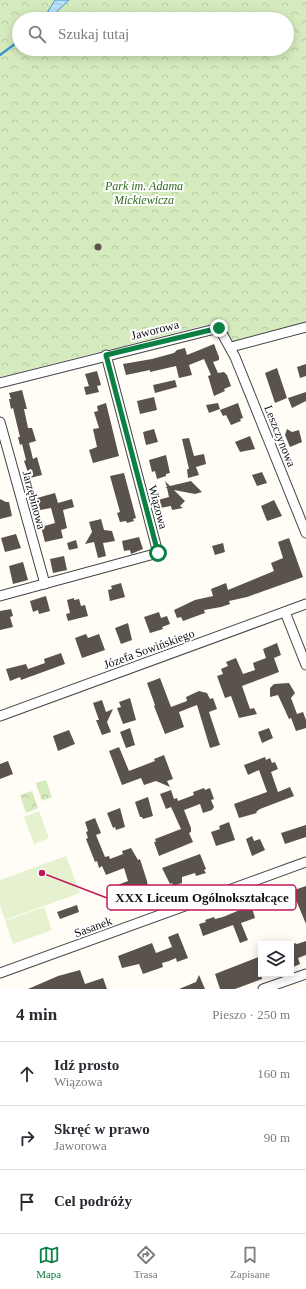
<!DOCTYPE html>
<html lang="pl">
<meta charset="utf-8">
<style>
body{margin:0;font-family:"Times New Roman",serif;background:#f7f7f7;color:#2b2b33}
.controls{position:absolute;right:12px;bottom:12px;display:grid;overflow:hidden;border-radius:0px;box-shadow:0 2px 10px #0003}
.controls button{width:36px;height:36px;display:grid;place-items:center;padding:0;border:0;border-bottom:1px solid #e1e1e2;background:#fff;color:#2b2b33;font:20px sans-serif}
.stop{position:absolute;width:12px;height:12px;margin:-9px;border:3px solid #0b8043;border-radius:50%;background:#fff}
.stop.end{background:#0b8043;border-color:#fff;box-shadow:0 1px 4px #0008}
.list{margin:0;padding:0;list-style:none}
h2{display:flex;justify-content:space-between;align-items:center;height:52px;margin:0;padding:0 16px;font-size:17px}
h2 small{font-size:13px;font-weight:400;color:#7c7c81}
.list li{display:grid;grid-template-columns:26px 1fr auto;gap:12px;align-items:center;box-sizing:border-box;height:64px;padding:0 16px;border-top:1px solid #e1e1e2}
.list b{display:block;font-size:15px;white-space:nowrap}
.list p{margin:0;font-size:13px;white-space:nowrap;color:#7c7c81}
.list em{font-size:13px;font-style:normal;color:#7c7c81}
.icon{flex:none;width:22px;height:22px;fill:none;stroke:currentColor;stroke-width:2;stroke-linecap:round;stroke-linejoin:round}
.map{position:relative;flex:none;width:306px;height:989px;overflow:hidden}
.search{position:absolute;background:#fff;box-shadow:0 2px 10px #0003;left:12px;right:12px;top:12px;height:44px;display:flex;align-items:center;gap:10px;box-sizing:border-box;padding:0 14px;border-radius:22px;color:#7c7c81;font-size:15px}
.sheet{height:244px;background:#fff}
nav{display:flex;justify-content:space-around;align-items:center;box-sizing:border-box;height:56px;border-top:1px solid #e1e1e2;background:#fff;font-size:11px;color:#7c7c81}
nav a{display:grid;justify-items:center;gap:2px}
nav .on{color:#0b8043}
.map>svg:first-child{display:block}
.park{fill:url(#park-crowns);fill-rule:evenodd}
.pitch{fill:#e6f2cf}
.water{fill:url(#water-ripples);stroke:#3f96cf}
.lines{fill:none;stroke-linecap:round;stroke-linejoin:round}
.stream{stroke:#3f96cf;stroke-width:2.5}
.building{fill:#5a524d}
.minor-casing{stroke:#444;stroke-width:11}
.minor{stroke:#fff;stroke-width:9}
.route{stroke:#0b8043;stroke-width:5}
.labels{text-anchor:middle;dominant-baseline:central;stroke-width:4;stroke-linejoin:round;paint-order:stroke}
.park-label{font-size:12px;font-style:italic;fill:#2f6b1f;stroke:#fff}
.street-label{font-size:12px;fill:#111;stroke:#fff}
.leader{fill:none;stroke:#c2185b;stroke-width:1.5}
.callout-dot{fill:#c2185b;stroke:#fff;stroke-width:1.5}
.callout{fill:#fff;stroke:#c2185b;stroke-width:1.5}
.callout-label{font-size:13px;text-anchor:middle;font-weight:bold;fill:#111}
</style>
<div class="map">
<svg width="306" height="989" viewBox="0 0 306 989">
<defs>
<pattern id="park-crowns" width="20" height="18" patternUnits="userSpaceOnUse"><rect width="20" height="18" fill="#d5ebbd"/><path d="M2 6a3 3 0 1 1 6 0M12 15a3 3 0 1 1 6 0" fill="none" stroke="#b6c8a1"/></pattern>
<pattern id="water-ripples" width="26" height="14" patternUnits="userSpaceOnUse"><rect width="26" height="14" fill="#b9e0f7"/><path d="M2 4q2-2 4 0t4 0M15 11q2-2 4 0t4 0" fill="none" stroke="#9ebfd3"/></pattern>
</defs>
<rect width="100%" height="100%" fill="#fffdf5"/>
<g class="park">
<path d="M0,0H306V323L234,344L222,321L0,377ZM19,19H287V49H19Z"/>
<polygon points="46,780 52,797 42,801 36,783"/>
<polygon points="32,791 38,808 26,813 20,795"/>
</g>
<g class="pitch">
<polygon points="39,811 49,838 34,844 24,817"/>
<polygon points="66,856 80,893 5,920 0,905 0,880"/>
<polygon points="44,907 52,930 13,944 5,921"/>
</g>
<polygon class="water" points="55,0 69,0 49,19 43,19"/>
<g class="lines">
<polyline class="stream" points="0,55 19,41"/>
</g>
<g class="building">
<circle cx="98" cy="247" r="3.5"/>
<polygon points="214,344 219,357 219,360 213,362 218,373 224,372 227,375 231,386 224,389 225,391 214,396 208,376 211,375 204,359 189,365 192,375 179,378 176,366 150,372 150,370 126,375 123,364 152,359 174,353 177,350 185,348 187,355"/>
<polygon points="306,364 306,376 300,378 297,367"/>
<polygon points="277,368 287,398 275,403 265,373"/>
<polygon points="97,371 101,385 97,386 99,392 86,395 84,387 89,386 85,374"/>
<polygon points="175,380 177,387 155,393 153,385"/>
<polygon points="22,390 27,409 24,409 28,428 32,428 36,441 29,443 33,459 37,457 42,475 30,478 24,461 26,460 22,444 20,445 18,437 20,437 13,408 11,409 9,399 11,399 9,393"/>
<polygon points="306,392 306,401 292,408 288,398"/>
<polygon points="154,397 157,410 140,414 137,401"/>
<polygon points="106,403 119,456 93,463 89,450 97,447 93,429 99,428 94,412 98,411 97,406"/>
<polygon points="218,403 220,409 209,413 206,405"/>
<polygon points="238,403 243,418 240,419 241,421 231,425 226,415 223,416 220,410"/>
<polygon points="154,429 158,442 146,445 143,432"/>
<polygon points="287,429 292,432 299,430 302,442 290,447 285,435"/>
<polygon points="250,436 255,449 240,452 235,442"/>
<polygon points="189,438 194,456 204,454 206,464 196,467 199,475 188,478 187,469 189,469 182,439"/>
<polygon points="166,455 170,473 166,474 166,476 157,479 155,471 152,472 149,460"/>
<polygon points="262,472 267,483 257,486 252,475"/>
<polygon points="124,473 136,518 133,519 134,521 127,523 126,521 120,522 117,513 120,512 110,476"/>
<polygon points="165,481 170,486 191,481 202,492 195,494 174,490 185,501 180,506 183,508 172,510 171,506 160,508 158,500 169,497 167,488 165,488 167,487"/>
<polygon points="55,493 58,503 72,499 74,507 63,510 67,528 61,530 63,538 45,542 41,527 55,523 51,508 40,510 37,498"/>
<polygon points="0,499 6,502 9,502 12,516 0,519"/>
<polygon points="274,500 282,516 267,521 261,506"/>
<polygon points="101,519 104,530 112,531 115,541 103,543 106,556 98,558 94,542 85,544 92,532 89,522"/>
<polygon points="16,534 21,548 5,552 1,538"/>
<polygon points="139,537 143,549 131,554 130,550 124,551 122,541"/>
<polygon points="289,538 303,577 247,597 229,601 230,604 221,607 204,610 205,613 183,621 181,617 177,618 174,610 195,600 213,596 211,589 226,583 228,590 274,571 271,563 283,558 278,542"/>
<polygon points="76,540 78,548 69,550 67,543"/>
<polygon points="223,543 225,552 215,555 212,546"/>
<polygon points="64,556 67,570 53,573 50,559"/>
<polygon points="23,562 28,580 13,584 9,566"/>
<polygon points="121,583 125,597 110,601 108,590 112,589 111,586"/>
<polygon points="46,596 50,611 39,614 38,610 33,612 30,601"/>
<polygon points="74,598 74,600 79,599 81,606 85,605 88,616 68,621 66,614 70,613 67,600"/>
<polygon points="11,609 13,616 10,617 13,627 0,630 0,611"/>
<polygon points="159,612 161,618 167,616 170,624 162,627 163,629 150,633 144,617"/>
<polygon points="128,623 132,640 121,644 115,628"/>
<polygon points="86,634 88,638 99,634 105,650 82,658 75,638"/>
<polygon points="277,643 281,655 274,658 279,672 242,686 250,709 254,708 257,714 239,718 231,696 225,698 217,676 223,674 221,669 228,666 226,662 236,658 243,674 255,670 253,663 266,658 263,649"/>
<polygon points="61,653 65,664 21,680 20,677 10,681 6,669 26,664 28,669 45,663 44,659"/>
<polygon points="160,678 171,707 187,701 186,697 199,691 207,693 210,699 213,698 217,709 209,712 220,745 210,748 197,705 179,712 184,727 165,734 154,706 155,705 147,683"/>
<polygon points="289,683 295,693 291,698 297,714 303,712 306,720 306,728 296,731 291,718 289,719 278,695 270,697 270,688 274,684"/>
<polygon points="130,698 136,720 123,724 117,708 121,707 119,702"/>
<polygon points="102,700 106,712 113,709 107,722 111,732 102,735 96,720 99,720 93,703"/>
<polygon points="130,728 135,745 126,748 120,732"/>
<polygon points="269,728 273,738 262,743 258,732"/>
<polygon points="69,730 75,744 58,751 53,736"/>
<polygon points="119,747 129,771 155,761 154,759 164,755 173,779 167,781 170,787 156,781 144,785 141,778 122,785 109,751"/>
<polygon points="265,757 266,760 270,758 272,763 275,762 278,769 271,772 278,792 290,787 294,796 260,809 256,812 257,813 239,818 234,804 267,792 259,770 248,775 244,765"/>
<polygon points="8,761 13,774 0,779 0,764"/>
<polygon points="204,788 205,790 210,788 214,799 211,800 214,807 212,810 203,813 200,804 184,810 191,828 191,832 189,833 193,842 159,856 154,842 156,842 155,839 181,829 171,807 166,809 160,794 171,790 174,799 177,798 178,801 194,795 193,792"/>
<polygon points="148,797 153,816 143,819 142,817 140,817 135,802"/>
<polygon points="120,808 125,827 116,830 115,827 113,828 107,813"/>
<polygon points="95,818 101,833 96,835 105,857 109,856 110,859 123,854 122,851 131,848 138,860 140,859 147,881 149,895 140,898 136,895 124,900 125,903 115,906 114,903 112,904 107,889 128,881 124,868 106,875 102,866 99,868 97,861 95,862 86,839 88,838 86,832 88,831 85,822"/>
<polygon points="229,822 235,840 216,846 211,832 220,829 219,826"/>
<polygon points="306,825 306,837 285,844 281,833"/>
<polygon points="252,836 254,841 260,839 265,850 252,856 246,839"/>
<polygon points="200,854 206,869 204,870 206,873 196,876 195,873 182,877 182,883 173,886 172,883 170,884 162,868"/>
<polygon points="306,886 306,924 296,900 278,907 274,897"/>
<polygon points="77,905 79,912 60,919 57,912"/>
<polygon points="247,907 247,909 252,908 255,918 241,923 248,940 240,943 233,925 203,936 199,924 206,922 205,920 214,917 215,919 223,917"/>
<polygon points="178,933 188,958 177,962 176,958 169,961 162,963 163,967 143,974 139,964 122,968 118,956 152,943 156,953 172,947 168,937"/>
<polygon points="306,941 306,955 298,958 300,964 291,968 291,942 297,944"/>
<polygon points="261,956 262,979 235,989 220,989 215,974"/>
<polygon points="80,970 85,984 103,978 107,989 28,989 58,976"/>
<polygon points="199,975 205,989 179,989 196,982"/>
</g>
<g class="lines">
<g class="minor-casing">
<g id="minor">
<polyline points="231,347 306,327"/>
<polyline points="0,383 219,328 235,357 306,533"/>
<polyline points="0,422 45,584"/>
<polyline points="0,596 158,553 106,355"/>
<polyline points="285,612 306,665"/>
<polyline points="0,716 306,604"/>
<polyline points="0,973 306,862"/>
<polyline points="263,989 306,974"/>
</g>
</g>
<use href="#minor" class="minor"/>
</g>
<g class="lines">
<polyline class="route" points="158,553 106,355 219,328"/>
</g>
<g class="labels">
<g class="park-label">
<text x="144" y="186">Park im. Adama<tspan x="144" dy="14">Mickiewicza</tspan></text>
</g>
<g class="street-label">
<text transform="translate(155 330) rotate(-14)">Jaworowa</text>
<text transform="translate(280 436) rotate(68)">Leszczynowa</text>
<text transform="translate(34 500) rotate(75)">Jarzębinowa</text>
<text transform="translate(158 507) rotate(75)">Wiązowa</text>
<text transform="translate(149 649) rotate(-20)">Józefa Sowińskiego</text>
<text transform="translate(93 927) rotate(-20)">Sasanek</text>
</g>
</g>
<path class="leader" d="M42 873L107 898"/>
<circle class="callout-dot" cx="42" cy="873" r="4"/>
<rect class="callout" x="107" y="885" width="189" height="25" rx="4"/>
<g class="callout-label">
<text x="202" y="902">XXX Liceum Ogólnokształcące</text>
</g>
</svg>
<div class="controls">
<button><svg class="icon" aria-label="layers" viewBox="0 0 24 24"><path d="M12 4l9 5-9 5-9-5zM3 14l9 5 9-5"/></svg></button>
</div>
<div class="stop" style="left:158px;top:553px"></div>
<div class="stop end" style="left:219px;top:328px"></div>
<div class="search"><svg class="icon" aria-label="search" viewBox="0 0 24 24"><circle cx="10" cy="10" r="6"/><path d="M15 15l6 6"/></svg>Szukaj tutaj</div>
</div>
<section class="sheet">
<h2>4 min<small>Pieszo · 250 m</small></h2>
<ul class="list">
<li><svg class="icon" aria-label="ahead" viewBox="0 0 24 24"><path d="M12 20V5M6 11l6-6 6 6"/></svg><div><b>Idź prosto</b><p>Wiązowa</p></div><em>160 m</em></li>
<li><svg class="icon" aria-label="right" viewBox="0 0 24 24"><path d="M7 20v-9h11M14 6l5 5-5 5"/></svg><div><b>Skręć w prawo</b><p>Jaworowa</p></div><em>90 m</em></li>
<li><svg class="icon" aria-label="arrive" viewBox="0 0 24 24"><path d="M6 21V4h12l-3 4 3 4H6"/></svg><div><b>Cel podróży</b></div></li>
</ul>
</section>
<nav>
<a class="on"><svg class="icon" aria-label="map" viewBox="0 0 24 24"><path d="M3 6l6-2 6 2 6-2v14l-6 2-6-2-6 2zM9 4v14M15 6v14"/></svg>Mapa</a>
<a><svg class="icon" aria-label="directions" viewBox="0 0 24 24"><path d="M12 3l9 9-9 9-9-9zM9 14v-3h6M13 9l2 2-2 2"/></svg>Trasa</a>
<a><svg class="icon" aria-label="saved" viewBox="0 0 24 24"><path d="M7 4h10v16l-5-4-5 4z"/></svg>Zapisane</a>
</nav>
